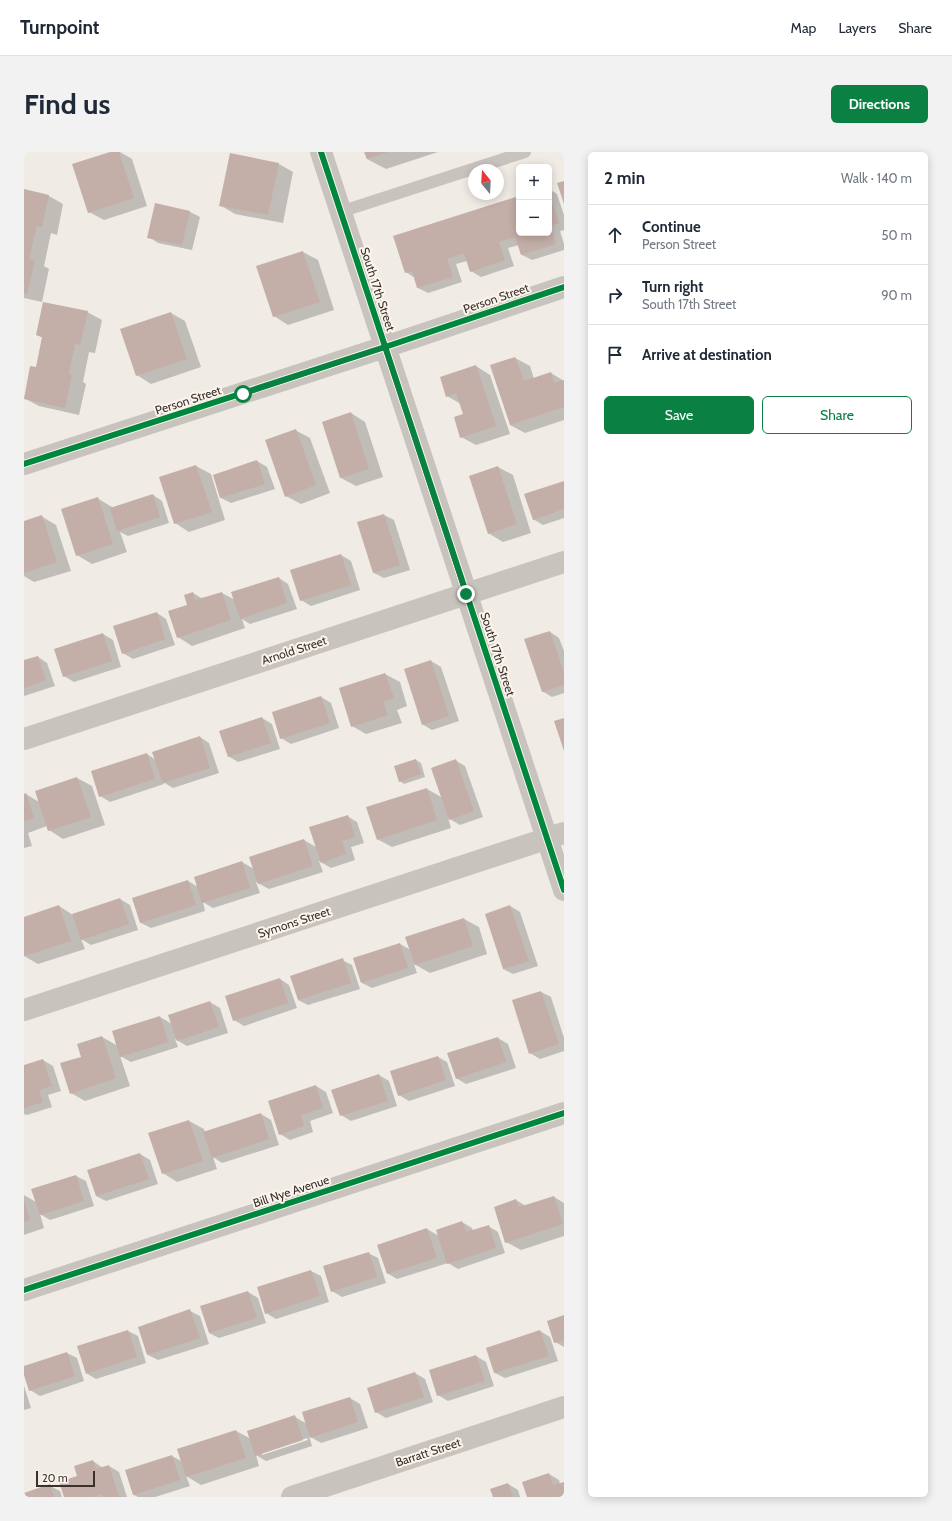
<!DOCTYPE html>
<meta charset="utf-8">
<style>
body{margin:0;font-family:Cabin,sans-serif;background:#f2f2f3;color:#1f2937}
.controls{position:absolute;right:12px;top:12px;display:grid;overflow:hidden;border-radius:6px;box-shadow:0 2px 10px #0003}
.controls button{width:36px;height:36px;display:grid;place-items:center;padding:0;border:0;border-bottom:1px solid #e0e1e3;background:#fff;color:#1f2937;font:20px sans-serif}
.compass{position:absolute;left:444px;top:12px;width:36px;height:36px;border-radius:50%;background:#fff;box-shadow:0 2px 10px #0003;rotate:342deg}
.scale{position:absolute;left:12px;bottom:10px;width:59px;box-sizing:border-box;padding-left:4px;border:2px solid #3b302b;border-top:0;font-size:11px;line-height:14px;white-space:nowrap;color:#3b302b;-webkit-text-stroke:3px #fbf5ee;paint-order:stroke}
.stop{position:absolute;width:12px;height:12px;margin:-9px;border:3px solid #0b8043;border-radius:50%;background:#fff}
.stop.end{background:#0b8043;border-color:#fff;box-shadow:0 1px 4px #0008}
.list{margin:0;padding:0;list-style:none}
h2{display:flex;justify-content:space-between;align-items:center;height:52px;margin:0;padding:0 16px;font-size:17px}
h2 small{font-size:13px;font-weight:400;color:#747a83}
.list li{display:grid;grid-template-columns:26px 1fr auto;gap:12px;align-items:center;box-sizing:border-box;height:60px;padding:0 16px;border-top:1px solid #e0e1e3}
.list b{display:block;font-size:15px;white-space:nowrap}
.list p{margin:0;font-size:13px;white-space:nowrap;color:#747a83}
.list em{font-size:13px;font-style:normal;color:#747a83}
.actions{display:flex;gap:8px;padding:12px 16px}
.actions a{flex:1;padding:9px 0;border:1px solid #0b8043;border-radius:6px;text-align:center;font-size:14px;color:#0b8043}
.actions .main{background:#0b8043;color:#fff}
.icon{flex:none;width:22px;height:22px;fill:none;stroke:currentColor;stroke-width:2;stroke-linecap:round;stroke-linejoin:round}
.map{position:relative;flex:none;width:540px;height:1345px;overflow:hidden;border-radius:6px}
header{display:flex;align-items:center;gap:24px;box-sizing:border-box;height:56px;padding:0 20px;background:#fff;border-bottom:1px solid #e0e1e3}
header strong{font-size:19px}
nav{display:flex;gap:22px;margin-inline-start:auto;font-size:14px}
.intro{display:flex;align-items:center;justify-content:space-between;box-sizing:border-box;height:96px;padding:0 24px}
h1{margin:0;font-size:28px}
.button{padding:10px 18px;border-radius:6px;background:#0b8043;color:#fff;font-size:14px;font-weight:700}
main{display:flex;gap:24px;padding:0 24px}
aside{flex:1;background:#fff;border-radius:6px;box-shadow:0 2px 10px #0003}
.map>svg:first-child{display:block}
.shadow{fill:#0003;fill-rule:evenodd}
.building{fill:#c3afa7}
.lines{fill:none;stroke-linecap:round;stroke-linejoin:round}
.service{stroke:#c9c3be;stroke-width:12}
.minor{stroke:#c9c3be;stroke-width:22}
.cycleway-casing{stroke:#fbf5ee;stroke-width:8}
.cycleway{stroke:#00873e;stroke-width:6}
.route{stroke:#0b8043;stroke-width:5}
.labels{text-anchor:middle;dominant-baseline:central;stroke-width:4;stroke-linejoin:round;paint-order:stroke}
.street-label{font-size:12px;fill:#3b302b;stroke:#fbf5ee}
</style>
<header>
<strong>Turnpoint</strong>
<nav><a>Map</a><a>Layers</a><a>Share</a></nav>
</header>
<div class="intro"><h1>Find us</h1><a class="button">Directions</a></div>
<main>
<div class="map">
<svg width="540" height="1345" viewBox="0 0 540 1345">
<rect width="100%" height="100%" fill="#f0ebe5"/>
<g class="shadow">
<polygon points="90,0 96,0 108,7 123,54 80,68 65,60"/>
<polygon points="341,0 414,0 362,17 343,7"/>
<polygon points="255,12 269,20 259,71 211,62 196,53"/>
<polygon points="525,37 533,42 540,63 540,78 536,79 540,92 540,98 508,108 498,103 495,93 484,96 490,114 457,125 447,119 443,109 432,112 438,130 404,141 394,136 391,126 382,120 495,45 495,81 525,81"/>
<polygon points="0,38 25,44 39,52 33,83 27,81 20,114 25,117 18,150 0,146"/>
<polygon points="132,52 166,60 176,65 168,98 134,91 125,85"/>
<polygon points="279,100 294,108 310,158 264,173 250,164"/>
<polygon points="63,160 78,168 71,201 65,200 59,230 62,232 55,263 15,254 0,246 12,217 19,186 13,183"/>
<polygon points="147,161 161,169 177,215 127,232 113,223"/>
<polygon points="491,206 506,214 510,227 527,221 540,229 540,268 501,281 486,273"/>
<polygon points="452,214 466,223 486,282 452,293 437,285 440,263 437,252 423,244"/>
<polygon points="327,261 341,270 359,325 332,334 317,326 299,270"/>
<polygon points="271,278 286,286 306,341 277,352 262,344"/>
<polygon points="233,309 243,315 251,337 207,351 197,346 190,323"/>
<polygon points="172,314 187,322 201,368 165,380 151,371"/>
<polygon points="474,315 489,323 507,381 479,390 464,381"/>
<polygon points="540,330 540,366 519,373 509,367"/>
<polygon points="129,343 138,349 145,371 104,384 96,380 103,400 68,412 53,403 73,346 88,355 88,356"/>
<polygon points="360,363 370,368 386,418 360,426 350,421 334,371"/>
<polygon points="17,364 32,373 47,419 10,430 0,424 0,370"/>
<polygon points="317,403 327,409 336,438 287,454 277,448"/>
<polygon points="255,426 264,432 273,457 226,472 218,467 221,476 168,494 154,485 169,441 179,447 198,441 211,448"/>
<polygon points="133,461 142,467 151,493 109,507 99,501"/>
<polygon points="526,480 535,486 540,499 540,541 528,545 518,539"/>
<polygon points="79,482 89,488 97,515 50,530 40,524"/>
<polygon points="14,505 23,511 31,534 0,544 0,509"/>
<polygon points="407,509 417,515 435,569 408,578 398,572"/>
<polygon points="361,522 376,530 383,554 373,558 378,571 342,582 328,574"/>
<polygon points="297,545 307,551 315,576 267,592 257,586"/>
<polygon points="238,566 248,572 256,597 214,610 204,604"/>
<polygon points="176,585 185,591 195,621 149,636 139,630 140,632 86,650 76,644 123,602 132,608"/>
<polygon points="392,608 397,611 401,625 380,632 376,629"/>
<polygon points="431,608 441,614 459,665 436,673 424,666 427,676 368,695 353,687 403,637 419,646"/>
<polygon points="53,626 68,634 81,673 39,687 25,678 23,674 4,681 8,694 0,696 0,643 2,642 15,650 12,640"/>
<polygon points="323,664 333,670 340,691 327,695 331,708 307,716 295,709 299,720 245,737 232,730 236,741 189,756 179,750 181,759 127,776 117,771 109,747 164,729 174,735 218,710 230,717 226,705 280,688 292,695"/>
<polygon points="96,747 106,753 114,778 67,793 57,787 61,797 14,812 0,804 0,766 35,754 49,763"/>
<polygon points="486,754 496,760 514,814 489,822 479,817"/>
<polygon points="440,767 455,775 463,802 406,821 390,812 393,821 348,836 338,831 376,792 387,798"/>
<polygon points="318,808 328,813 336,837 284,853 274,848"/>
<polygon points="256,827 265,833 273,856 220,874 210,868"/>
<polygon points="517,840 527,845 540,886 540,899 516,907 506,901"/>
<polygon points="186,850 196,856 204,881 163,894 151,887 154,895 107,910 96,904 106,934 61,949 47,941 58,905 78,885 94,894 136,865 148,872"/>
<polygon points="474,886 484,892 492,916 442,932 432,926"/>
<polygon points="414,905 423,910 431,934 385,949 375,943"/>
<polygon points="19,908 29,914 37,939 24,943 28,955 3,963 0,962 0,914"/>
<polygon points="355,923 365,929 373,954 327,969 317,963"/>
<polygon points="292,934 302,940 309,961 286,969 289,980 266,988 256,982"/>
<polygon points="237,962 247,968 255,993 198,1011 189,1005 193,1017 153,1030 139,1021 126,982 165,969 180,977 181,980"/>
<polygon points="116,1002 126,1008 134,1032 82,1049 72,1044"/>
<polygon points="52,1024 62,1029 70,1054 26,1068 16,1062 20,1076 0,1083 0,1043 12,1050"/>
<polygon points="530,1045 540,1051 540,1084 497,1098 482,1090 492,1048 502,1054"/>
<polygon points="438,1070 448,1076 449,1079 464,1074 474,1080 481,1101 434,1117 424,1111 373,1127 363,1121 403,1077 415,1084"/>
<polygon points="344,1101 354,1106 362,1131 318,1145 308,1139"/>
<polygon points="287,1119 297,1124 305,1150 252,1167 242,1161"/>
<polygon points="224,1140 234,1146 242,1171 195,1186 185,1181"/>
<polygon points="166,1159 176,1164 185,1192 134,1208 124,1203"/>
<polygon points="540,1165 540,1195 531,1190"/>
<polygon points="104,1179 114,1184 122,1211 72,1227 62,1221"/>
<polygon points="516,1179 526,1185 534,1209 481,1226 471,1221 463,1196"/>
<polygon points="43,1201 53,1206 60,1229 16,1244 6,1238 0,1220 0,1215"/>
<polygon points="452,1204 462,1210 470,1234 424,1249 414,1243"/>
<polygon points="391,1221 401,1227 409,1250 362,1266 352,1260"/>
<polygon points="0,1234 7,1256 0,1258"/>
<path d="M326,1246L336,1252L344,1276L297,1291L285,1284L288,1294L242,1309L232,1303L235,1314L177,1333L162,1324L166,1334L131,1345H114L110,1343L102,1319L148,1304L159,1310L154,1297L212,1279L227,1287L271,1265L283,1272ZM283,1286L284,1288L238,1303V1301Z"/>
<polygon points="69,1309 79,1316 85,1314 95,1320 103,1345 41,1345 54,1325"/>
<polygon points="525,1322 535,1328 536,1332 540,1331 540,1345 504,1345"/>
<polygon points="484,1332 494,1338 496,1345 470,1345"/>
<polygon points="26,1334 36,1339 38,1345 0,1345 0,1342"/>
</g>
<g class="building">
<polygon points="86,0 95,0 110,46 64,61 48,12"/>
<polygon points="340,0 364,0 343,7"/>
<polygon points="206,1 255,11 244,63 195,54"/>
<polygon points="540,29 540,52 533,31"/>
<polygon points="0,37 25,43 18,75 13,74 5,107 11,108 3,142 0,141"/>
<polygon points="525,41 535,71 527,74 532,92 497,103 491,85 475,90 481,108 446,120 440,101 423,107 429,125 393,136 388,119 381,121 369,84 495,44 495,81 525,81"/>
<polygon points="131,51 166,59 158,93 123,86"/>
<polygon points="279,99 296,150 249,165 232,114"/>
<polygon points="19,150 64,159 56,193 51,192 45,222 48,223 41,256 0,247 6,214 12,215 18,185 12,183"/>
<polygon points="147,160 163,207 112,224 96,177"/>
<polygon points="491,205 500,229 527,220 530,231 540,228 540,255 486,273 466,213"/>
<polygon points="452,213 472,274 436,286 430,265 439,262 432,241 422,245 416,225"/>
<polygon points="327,260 345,317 316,326 298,270"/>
<polygon points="272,277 292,333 261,345 241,288"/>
<polygon points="233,308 241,332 196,346 189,323"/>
<polygon points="172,313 188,360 150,372 135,325"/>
<polygon points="474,314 493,372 464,382 445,324"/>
<polygon points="540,329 540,357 509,368 500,342"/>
<polygon points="129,342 136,365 93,379 86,356"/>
<polygon points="74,345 89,392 52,404 37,357"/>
<polygon points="360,362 376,413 349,421 333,370"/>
<polygon points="18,363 33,410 0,421 0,369"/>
<polygon points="317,402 327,433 276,449 266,418"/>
<polygon points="255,425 263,451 216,467 207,440"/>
<polygon points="169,440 171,448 198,440 207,468 153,486 144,459 163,453 160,443"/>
<polygon points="133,460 141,487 98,502 89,474"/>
<polygon points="526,479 540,521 540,533 518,540 500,487"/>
<polygon points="79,481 88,509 39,525 30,497"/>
<polygon points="14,504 22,528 0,536 0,508"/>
<polygon points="407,508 425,564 398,573 380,517"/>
<polygon points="361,521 370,546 359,550 364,563 327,575 315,536"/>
<polygon points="297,544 306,571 256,587 248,560"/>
<polygon points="238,565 247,591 204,605 195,579"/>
<polygon points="540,566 540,599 530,569"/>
<polygon points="176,584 186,616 139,631 128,600"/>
<polygon points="123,601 131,627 75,645 67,619"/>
<polygon points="392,607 397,622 375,630 370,614"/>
<polygon points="432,607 450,659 425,668 407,616"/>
<polygon points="53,625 67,665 24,679 11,639"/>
<polygon points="403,636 413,668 353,688 342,655"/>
<polygon points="2,641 10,666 0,669 0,642"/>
<polygon points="324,663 331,685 318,689 322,702 297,711 285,675"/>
<polygon points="280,687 289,714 234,732 225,705"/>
<polygon points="218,709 226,736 178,751 170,725"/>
<polygon points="164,728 172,753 116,771 108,746"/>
<polygon points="96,746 105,772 57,788 48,762"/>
<polygon points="35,753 47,789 0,804 0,765"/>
<polygon points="486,753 505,809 479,817 461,762"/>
<polygon points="440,766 449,794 391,813 381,785"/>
<polygon points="376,791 384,816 337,831 329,806"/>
<polygon points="319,806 327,831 274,848 266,824"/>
<polygon points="256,826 264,851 209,869 201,844"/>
<polygon points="517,839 535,892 505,902 488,848"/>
<polygon points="186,849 195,875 153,889 144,863"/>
<polygon points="136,864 144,890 96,905 88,879"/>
<polygon points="78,884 92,926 46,942 36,911 57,905 53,892"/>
<polygon points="474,885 482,910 432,927 423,901"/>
<polygon points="414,904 422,928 374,944 366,919"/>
<polygon points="19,907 28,934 15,938 19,950 0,956 0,913"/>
<polygon points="355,922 364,949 316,964 307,938"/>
<polygon points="292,933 299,956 277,963 280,974 255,983 244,949"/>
<polygon points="237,961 245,987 188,1006 179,980"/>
<polygon points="165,968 179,1009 138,1022 124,981"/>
<polygon points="116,1001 125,1027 72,1044 63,1018"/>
<polygon points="52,1023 60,1049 16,1063 7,1037"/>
<polygon points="530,1044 539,1072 481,1091 470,1055 492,1047 495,1055"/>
<polygon points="0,1049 6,1068 0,1070"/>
<polygon points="438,1069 442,1080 465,1073 472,1096 423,1112 412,1078"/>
<polygon points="403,1076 413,1106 363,1122 353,1093"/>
<polygon points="345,1100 353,1125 307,1140 299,1114"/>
<polygon points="287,1118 296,1144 241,1162 233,1135"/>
<polygon points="224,1139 233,1166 185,1181 176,1154"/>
<polygon points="166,1157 176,1186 123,1203 114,1175"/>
<polygon points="540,1163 540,1188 530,1191 523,1169"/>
<polygon points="104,1178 113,1205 62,1222 53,1194"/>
<polygon points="516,1178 525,1204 470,1221 462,1196"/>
<polygon points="43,1200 51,1224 5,1239 0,1223 0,1214"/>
<polygon points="452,1203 461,1229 413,1244 405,1218"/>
<polygon points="391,1220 400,1245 351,1261 343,1236"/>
<polygon points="326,1245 334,1270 286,1286 278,1260"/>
<polygon points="271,1263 279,1288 231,1304 223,1279"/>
<polygon points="212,1278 222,1306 162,1325 153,1297"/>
<polygon points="148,1303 156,1328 109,1343 101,1318"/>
<polygon points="69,1308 72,1317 85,1313 95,1345 79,1345 78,1342 69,1345 40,1345 35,1330 53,1324 50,1314"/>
<polygon points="525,1321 529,1333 540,1330 540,1345 503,1345 498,1330"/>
<polygon points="484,1331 489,1345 469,1345 466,1337"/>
<polygon points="26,1332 30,1345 0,1345 0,1341"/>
</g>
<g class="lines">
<polyline class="service" points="316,60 501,0"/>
<g class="minor">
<polyline points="297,0 540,738"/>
<polyline points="0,312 361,195 540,135"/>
<polyline points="0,587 540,410"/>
<polyline points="0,858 540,681"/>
<polyline points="0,1138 540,961"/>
<polyline points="268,1345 540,1255"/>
</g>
<g class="cycleway-casing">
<g id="cycleway">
<polyline points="297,0 540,738"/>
<polyline points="0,312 361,195 540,135"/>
<polyline points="0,1138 540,961"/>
</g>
</g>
<use href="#cycleway" class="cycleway"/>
</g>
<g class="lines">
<polyline class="route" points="219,242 361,195 442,442"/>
</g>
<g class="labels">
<g class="street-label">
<text transform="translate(354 137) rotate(72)">South 17th Street</text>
<text transform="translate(472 146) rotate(-19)">Person Street</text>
<text transform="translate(164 248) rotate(-18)">Person Street</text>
<text transform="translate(270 498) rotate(-18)">Arnold Street</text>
<text transform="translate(474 502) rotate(72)">South 17th Street</text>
<text transform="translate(270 770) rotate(-18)">Symons Street</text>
<text transform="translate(267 1039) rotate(-18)">Bill Nye Avenue</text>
<text transform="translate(404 1300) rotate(-18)">Barratt Street</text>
</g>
</g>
</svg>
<div class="controls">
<button>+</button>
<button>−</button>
</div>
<svg class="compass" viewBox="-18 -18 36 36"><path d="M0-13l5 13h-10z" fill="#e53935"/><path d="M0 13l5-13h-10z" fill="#747a83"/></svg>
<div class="scale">20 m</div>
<div class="stop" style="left:219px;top:242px"></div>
<div class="stop end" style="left:442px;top:442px"></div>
</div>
<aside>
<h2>2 min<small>Walk · 140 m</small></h2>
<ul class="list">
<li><svg class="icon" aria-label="ahead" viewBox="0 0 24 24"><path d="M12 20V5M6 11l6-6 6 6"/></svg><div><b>Continue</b><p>Person Street</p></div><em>50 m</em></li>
<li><svg class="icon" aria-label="right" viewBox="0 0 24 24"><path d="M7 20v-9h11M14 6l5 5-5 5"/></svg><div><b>Turn right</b><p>South 17th Street</p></div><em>90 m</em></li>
<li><svg class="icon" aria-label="arrive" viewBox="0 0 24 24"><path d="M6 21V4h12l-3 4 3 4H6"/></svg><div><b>Arrive at destination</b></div></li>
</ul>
<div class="actions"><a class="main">Save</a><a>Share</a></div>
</aside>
</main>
